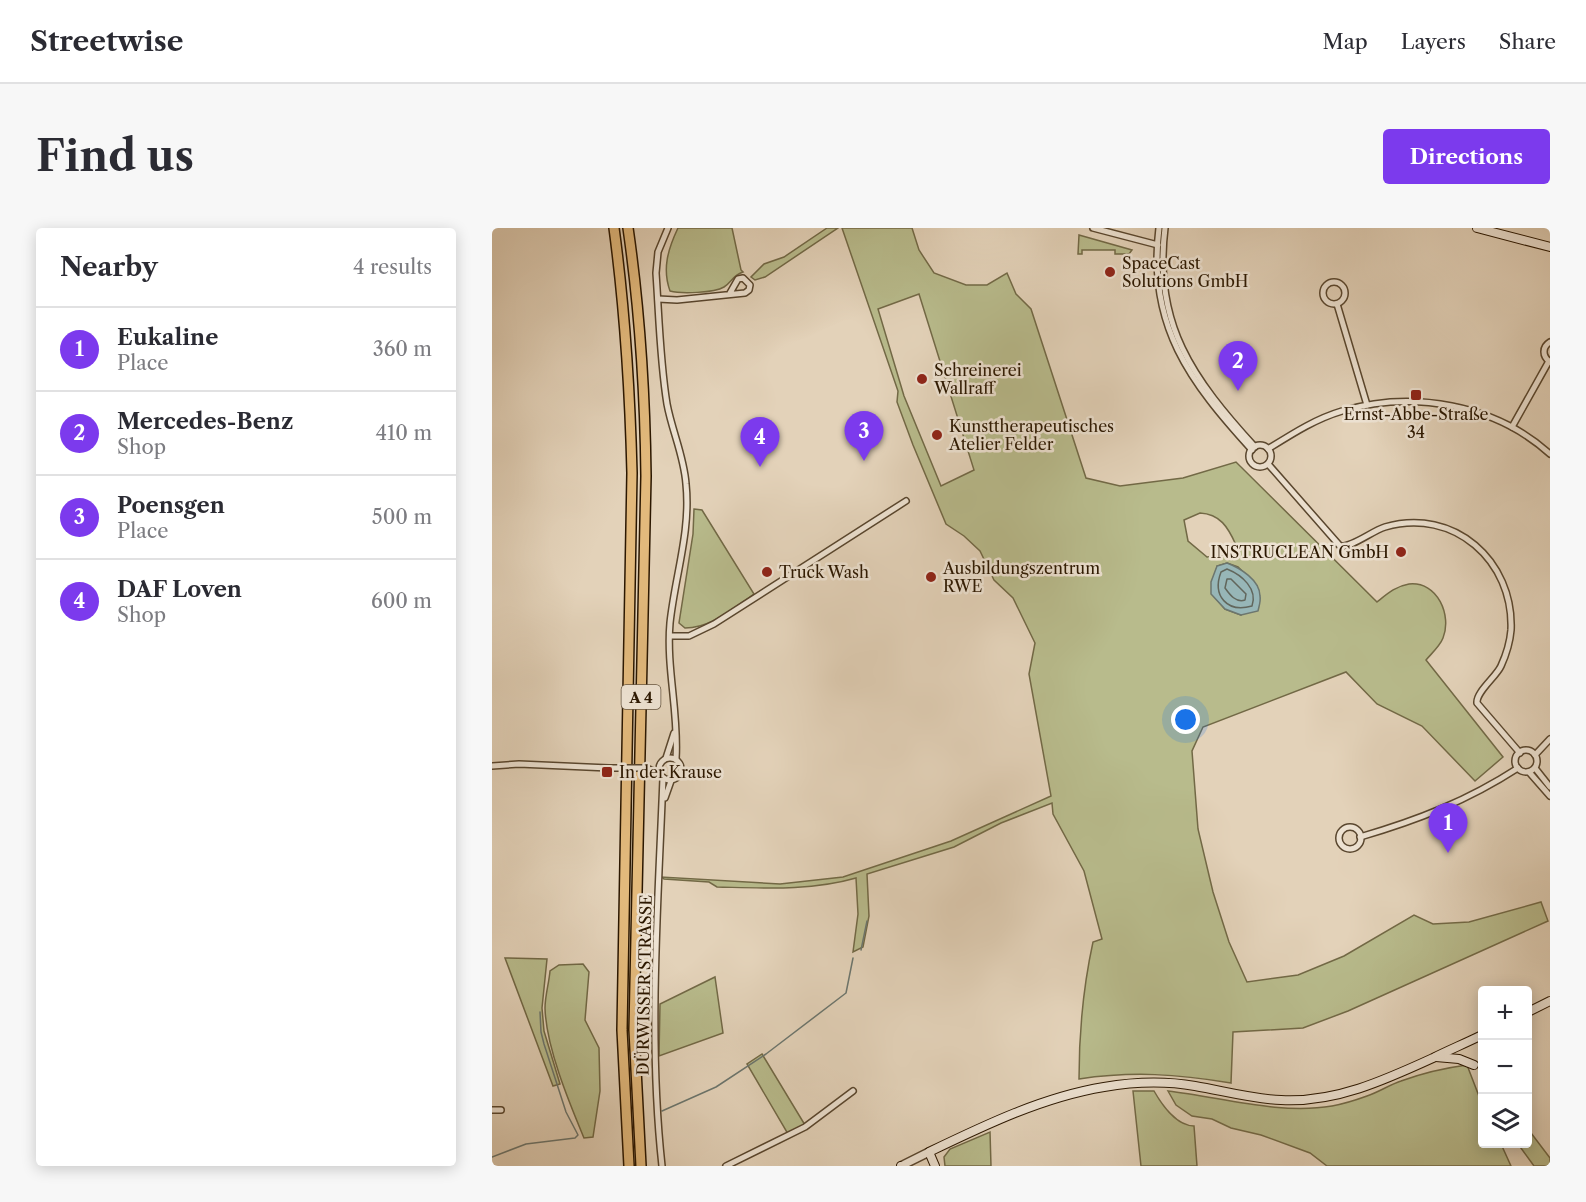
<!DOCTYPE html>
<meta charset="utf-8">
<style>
body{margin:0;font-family:"Libre Caslon Text",serif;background:#f7f7f7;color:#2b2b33}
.controls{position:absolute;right:18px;bottom:18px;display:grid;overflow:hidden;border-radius:6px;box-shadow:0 3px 15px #0003}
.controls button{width:54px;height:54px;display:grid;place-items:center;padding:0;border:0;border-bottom:2px solid #e1e1e2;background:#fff;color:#2b2b33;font:30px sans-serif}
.you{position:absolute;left:694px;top:492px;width:21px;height:21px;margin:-15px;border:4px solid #fff;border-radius:50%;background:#1a73e8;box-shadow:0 0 0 9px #1a73e833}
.badge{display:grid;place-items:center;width:39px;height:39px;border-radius:50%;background:#7c3aed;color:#fff;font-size:20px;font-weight:700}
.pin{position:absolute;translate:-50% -50px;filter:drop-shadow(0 2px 3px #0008)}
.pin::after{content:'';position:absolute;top:32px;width:21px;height:18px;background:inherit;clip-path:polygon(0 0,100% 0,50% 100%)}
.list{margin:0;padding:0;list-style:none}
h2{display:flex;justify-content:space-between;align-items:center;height:78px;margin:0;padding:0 24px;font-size:26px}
h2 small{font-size:20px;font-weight:400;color:#7c7c81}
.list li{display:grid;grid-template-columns:39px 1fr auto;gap:18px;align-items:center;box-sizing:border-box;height:84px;padding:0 24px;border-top:2px solid #e1e1e2}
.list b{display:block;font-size:22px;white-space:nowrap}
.list p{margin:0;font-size:20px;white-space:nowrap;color:#7c7c81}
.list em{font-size:20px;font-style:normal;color:#7c7c81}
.icon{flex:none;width:33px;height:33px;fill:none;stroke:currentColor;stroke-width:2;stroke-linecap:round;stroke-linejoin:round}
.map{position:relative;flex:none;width:1058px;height:938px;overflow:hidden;border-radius:6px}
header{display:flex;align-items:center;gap:36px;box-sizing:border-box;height:84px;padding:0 30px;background:#fff;border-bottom:2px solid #e1e1e2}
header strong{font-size:28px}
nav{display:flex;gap:33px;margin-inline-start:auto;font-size:21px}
.intro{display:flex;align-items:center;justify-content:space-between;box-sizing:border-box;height:144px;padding:0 36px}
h1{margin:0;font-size:42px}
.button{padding:15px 27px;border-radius:6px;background:#7c3aed;color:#fff;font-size:21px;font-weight:700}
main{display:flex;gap:36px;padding:0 36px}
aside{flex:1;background:#fff;border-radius:6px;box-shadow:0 3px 15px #0003}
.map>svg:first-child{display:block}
.green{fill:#b8bb8c;stroke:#726946;stroke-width:1.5;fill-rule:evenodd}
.water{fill:#97b6b7;stroke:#6c766e;stroke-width:1.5}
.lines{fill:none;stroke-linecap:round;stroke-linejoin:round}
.shore{stroke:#61665c;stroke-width:1.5}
.stream{stroke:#6c766e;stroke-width:1.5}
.minor-casing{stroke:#59462e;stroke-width:8}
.tertiary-casing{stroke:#59462e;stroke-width:10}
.secondary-casing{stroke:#2b1700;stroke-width:10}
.motorway-casing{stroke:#2b1700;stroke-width:12}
.minor{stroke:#ede2d2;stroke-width:5}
.tertiary{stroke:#ede2d2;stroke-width:7}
.secondary{stroke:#ede2d2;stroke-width:8}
.motorway{stroke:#e2b97c;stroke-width:9}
.minor-bridge-casing{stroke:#59462e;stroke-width:8;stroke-linecap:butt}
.minor-bridge{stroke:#ede2d2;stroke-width:5}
.poi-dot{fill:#8f2418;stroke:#ede2d2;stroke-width:2}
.labels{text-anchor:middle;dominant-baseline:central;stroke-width:5;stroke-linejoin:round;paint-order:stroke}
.shield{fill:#ede2d2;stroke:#65543f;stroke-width:1.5}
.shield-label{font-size:15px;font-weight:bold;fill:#2b1700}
.poi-label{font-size:16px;fill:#2b1700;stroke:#ede2d2;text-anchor:start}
.street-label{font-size:16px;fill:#2b1700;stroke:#ede2d2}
</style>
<header>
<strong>Streetwise</strong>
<nav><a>Map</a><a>Layers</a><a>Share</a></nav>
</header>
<div class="intro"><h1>Find us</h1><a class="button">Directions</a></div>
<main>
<aside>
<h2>Nearby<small>4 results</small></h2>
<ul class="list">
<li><span class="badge">1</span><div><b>Eukaline</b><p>Place</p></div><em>360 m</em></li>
<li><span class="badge">2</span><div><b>Mercedes-Benz</b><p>Shop</p></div><em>410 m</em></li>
<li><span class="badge">3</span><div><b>Poensgen</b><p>Place</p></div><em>500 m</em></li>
<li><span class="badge">4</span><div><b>DAF Loven</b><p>Shop</p></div><em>600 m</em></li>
</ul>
</aside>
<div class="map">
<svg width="1058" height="938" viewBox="0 0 1058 938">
<rect width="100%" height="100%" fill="#e3d2b9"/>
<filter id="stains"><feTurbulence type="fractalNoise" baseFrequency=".00333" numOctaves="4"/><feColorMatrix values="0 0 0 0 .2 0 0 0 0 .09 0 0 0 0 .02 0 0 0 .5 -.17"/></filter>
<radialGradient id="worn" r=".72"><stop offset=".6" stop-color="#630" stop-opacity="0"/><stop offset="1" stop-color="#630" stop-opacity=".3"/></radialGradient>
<g class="green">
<path d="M186,0H240L249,42L251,44C241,47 240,54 232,59C222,65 189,66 178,63C170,41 176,21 186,0Z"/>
<polygon points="335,0 346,0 273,49 263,52 259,49 272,36 292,29"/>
<path d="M350,0H420L427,22L442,45L474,57H495L515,45L524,66L539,81L594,250L628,258L691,250L744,234L885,374C895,366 904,358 917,356C946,353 960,388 951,410C948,418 939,426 934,432L1011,529L983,553L930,498L885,476L854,444L711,499L700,523L706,601L721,664L737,714L755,754L806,747L852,728L922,687L941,696L977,694L1049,674L1056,693L856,783L811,800L741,804L739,855C685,846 641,843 587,851C587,805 591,760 601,714L610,711L592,643L561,586L560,575L509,595L462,619L375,646L377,688L371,719L361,724L366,686L364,650C319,663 271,660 225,659L217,654L172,651L170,649L288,656L351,649L459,613L559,568L537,446L543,415L521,370L502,352L488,323L472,308L454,296L421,217L405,174L406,163ZM427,66L482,242L449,258L412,168L386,81ZM708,285C728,286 736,299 744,317L739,327L715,329L696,313L692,292ZM735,335L746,339L765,358L749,387L733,381L720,366L725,338Z"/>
<polygon points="587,7 640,22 637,26 623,26 623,22 590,22 590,26 586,26"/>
<path d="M202,281L210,282L262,366C241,380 219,400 193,400L187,395L201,306Z"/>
<polygon points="13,730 55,731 50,780 52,803 68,856 61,858"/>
<path d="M91,736L97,744L93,792L107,820L108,863L101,909L92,910C77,874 54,819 53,780C53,768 57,755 58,743L67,737Z"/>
<polygon points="223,749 231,805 167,828 168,776"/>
<polygon points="270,826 313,897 296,906 255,836"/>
<path d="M975,837L990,876V916H1009L1019,938H835L818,925L769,907L739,900L720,891L700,888L684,877L676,863C729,869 787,887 840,878C851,876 864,872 875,868C887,864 897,857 909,853C931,845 952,840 975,837Z"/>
<path d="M641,863H662C670,877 685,898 702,898L705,938H649Z"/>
<polygon points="1036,901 1058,930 1058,938 1042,938 1026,916 1036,916"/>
<polygon points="498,904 499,938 453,938 452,929 458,921"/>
</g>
<path class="water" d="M735,335C748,340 768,352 768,368C769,373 767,378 766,383L749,387L733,381L719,366V354L725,338Z"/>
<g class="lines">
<g class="shore">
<path d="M735,341C750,347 766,361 760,378C735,385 720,368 729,344Z"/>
<path d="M735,351H739L754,366L753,372C744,375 738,367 733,360Z"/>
</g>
<g class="stream">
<polyline points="369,722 375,693"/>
<polyline points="170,883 224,859 274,826 354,765 361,730"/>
<polyline points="0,929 34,916 83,910 86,907 74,884 52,816 49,804 48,784"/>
</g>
<g class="minor-casing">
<g id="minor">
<path d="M176,0L166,24L164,45C167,88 168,133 175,176C180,203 192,228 194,256C199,303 183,348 178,395C174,440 187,485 184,531"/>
<polyline points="601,0 666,17"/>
<path d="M667,0C655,97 698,154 760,222"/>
<path d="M673,0C661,96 701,151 763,219"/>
<circle cx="842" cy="65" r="11"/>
<polyline points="166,71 185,72 253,65 257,62 258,57 251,50 246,51 238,65"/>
<polyline points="845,76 875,177"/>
<path d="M1058,114C1050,119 1050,128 1058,134"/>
<polyline points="1020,199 1057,133"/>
<circle cx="768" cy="228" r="11"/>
<path d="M776,221C800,206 823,191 850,183C920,162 1003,176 1058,226"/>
<path d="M776,236L848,318C859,320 880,303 893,299C962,279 1022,333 1019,402C1018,414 1014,427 1009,438C1004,449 984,464 985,475L1028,525"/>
<polyline points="178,408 197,408 222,396 414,273"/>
<circle cx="1034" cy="533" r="11"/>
<polyline points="1043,527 1058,511"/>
<circle cx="178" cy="541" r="11"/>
<polyline points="174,530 182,505"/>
<polyline points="0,538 27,536 117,540"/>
<polyline points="154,540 167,545"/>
<polyline points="1043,540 1058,559"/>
<polyline points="1037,544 1058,568"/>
<polyline points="173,570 179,553"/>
<circle cx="858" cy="610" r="11"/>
<path d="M868,609C926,592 975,573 1026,540"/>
<polyline points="0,882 9,882"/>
<path d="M170,938C156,810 166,679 171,550"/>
<polyline points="234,938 313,899 361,863"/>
</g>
</g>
<g class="tertiary-casing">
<polyline id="tertiary" points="409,938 437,924"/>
</g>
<g class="secondary-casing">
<g id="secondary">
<polyline points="985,0 1058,19"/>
<polyline points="1036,784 1058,773"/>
<polyline points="944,829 967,831 982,837"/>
<polyline points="409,938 411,938"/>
<path d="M443,938L437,924C493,897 551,869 612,859C641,854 674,853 703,858C732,863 760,871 789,872C843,875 893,852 941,830C957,822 974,815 990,807"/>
</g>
</g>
<g class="motorway-casing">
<g id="motorway">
<path d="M122,0C133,82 138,163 140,245L130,802L137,938"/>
<path d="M136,0C148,83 153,165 154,248L142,802L149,938"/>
</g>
</g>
<use href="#minor" class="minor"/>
<use href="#tertiary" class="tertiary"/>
<use href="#secondary" class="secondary"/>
<use href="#motorway" class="motorway"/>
<g class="minor-bridge-casing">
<polyline id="minor-bridge" points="117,540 154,540"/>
</g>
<use href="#minor-bridge" class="minor-bridge"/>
</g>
<g class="poi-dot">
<circle cx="618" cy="44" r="6"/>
<circle cx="430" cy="151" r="6"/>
<rect x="918" y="161" width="12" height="12" rx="3"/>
<circle cx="445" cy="207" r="6"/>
<circle cx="909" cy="324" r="6"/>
<circle cx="275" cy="344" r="6"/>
<circle cx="439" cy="349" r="6"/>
<rect x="109" y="538" width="12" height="12" rx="3"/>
</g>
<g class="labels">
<rect class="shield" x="129.5" y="457" width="39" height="24" rx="4.5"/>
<g class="shield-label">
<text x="149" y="469">A 4</text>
</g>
<g class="poi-label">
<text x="630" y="35">SpaceCast<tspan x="630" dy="18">Solutions GmbH</tspan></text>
<text x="442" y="142">Schreinerei<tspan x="442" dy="18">Wallraff</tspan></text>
<text x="924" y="186" text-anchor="middle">Ernst-Abbe-Straße<tspan x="924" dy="18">34</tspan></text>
<text x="457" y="198">Kunsttherapeutisches<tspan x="457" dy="18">Atelier Felder</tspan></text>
<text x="897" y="324" text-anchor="end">INSTRUCLEAN GmbH</text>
<text x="451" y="340">Ausbildungszentrum<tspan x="451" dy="18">RWE</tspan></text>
<text x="287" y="344">Truck Wash</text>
<text x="127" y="544">In der Krause</text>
</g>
<g class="street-label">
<text transform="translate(152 757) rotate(-89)">DÜRWISSER STRASSE</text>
</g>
</g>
<rect width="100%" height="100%" filter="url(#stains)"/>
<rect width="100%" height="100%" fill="url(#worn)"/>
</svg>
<div class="controls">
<button>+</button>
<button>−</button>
<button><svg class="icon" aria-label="layers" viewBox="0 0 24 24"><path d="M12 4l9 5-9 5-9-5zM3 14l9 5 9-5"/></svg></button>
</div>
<div class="you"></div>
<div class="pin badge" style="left:956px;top:625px">1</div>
<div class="pin badge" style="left:746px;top:163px">2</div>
<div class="pin badge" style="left:372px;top:233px">3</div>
<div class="pin badge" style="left:268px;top:239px">4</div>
</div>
</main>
